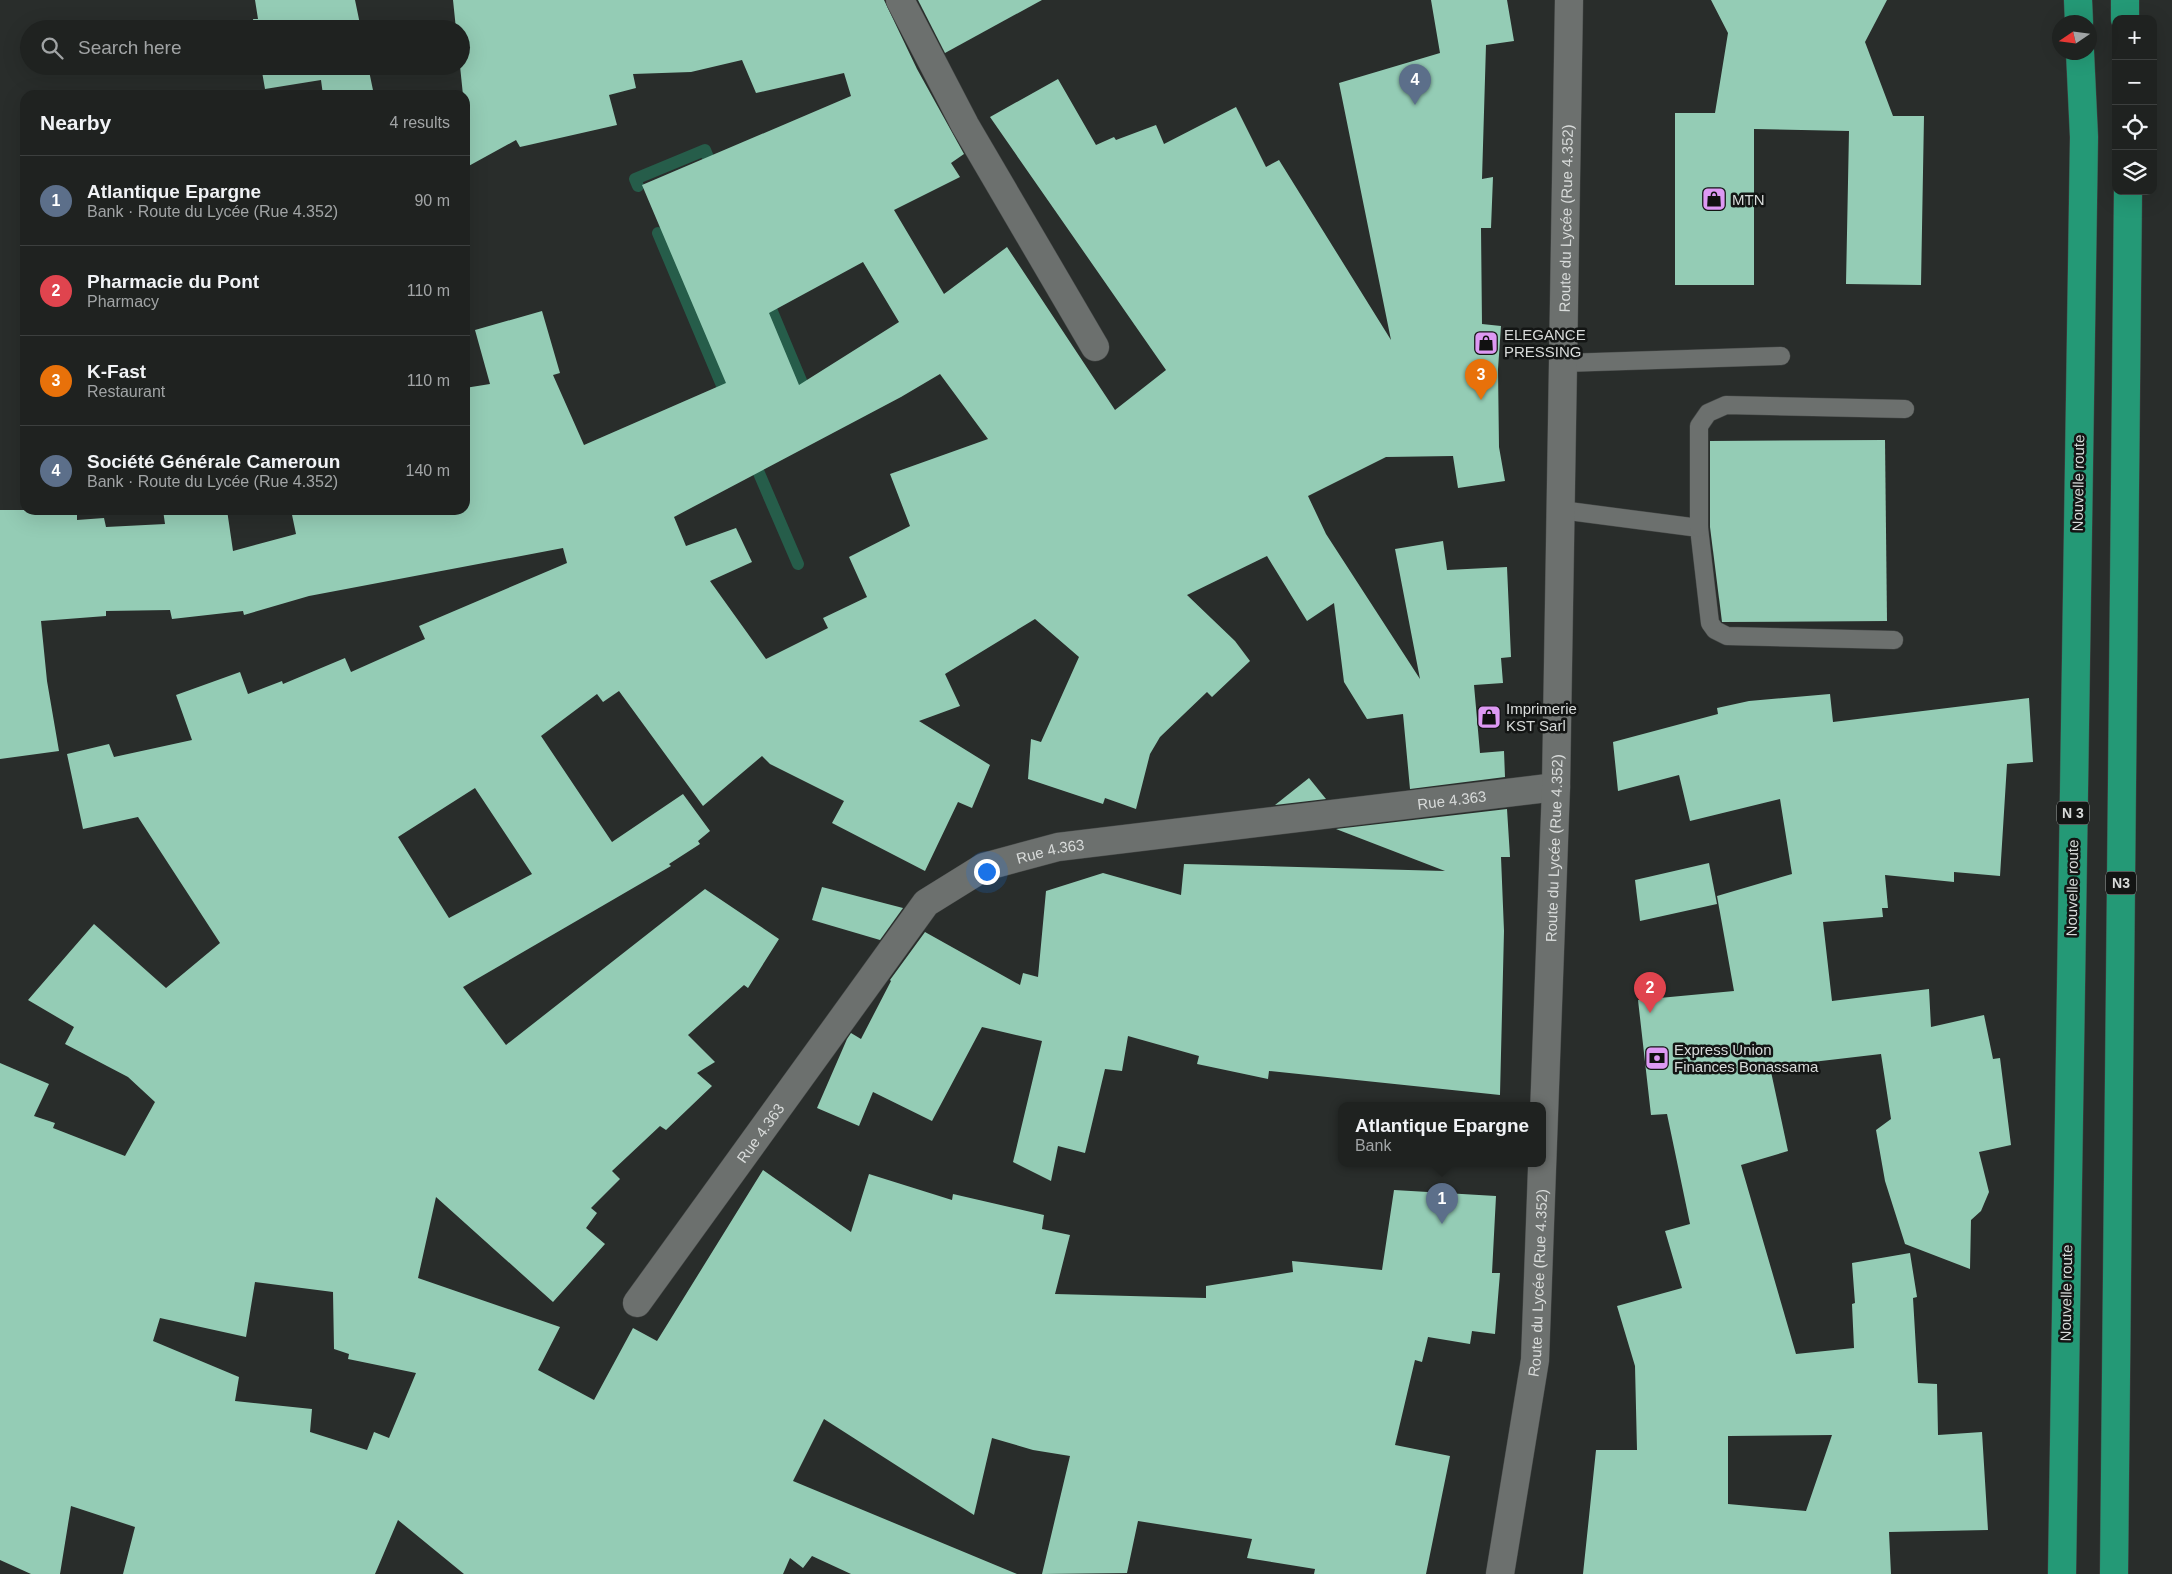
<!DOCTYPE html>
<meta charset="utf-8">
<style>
body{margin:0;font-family:Helvetica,sans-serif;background:#2c2f2d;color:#f1f3f6}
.controls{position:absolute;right:15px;top:15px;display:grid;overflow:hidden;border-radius:10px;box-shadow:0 5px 20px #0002}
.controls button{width:45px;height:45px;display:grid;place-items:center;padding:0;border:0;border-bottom:1px solid #3c3f3e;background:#1f2220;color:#f1f3f6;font:25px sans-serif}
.compass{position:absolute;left:2052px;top:15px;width:45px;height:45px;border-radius:50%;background:#1f2220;box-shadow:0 5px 20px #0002;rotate:257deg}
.you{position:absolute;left:986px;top:871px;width:18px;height:18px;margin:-12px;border:4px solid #fff;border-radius:50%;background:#1a73e8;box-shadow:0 0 0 8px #1a73e833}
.badge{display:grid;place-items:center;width:32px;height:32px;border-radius:50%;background:#db2777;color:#fff;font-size:16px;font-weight:700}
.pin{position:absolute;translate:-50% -41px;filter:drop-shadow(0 1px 2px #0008)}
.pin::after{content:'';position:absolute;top:26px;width:18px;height:15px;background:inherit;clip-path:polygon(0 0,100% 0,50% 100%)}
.popup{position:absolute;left:1338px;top:1102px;width:208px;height:65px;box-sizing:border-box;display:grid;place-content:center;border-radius:10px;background:#1f2220;filter:drop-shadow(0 1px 4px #0005);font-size:16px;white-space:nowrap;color:#a1a4a5}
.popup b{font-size:19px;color:#f1f3f6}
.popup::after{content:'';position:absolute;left:50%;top:100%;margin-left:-10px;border:10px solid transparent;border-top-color:#1f2220}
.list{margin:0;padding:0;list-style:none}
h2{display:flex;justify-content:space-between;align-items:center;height:65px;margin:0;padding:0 20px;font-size:21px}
h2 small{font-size:16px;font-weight:400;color:#a1a4a5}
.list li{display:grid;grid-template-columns:32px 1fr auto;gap:15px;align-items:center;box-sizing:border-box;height:90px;padding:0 20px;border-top:1px solid #3c3f3e}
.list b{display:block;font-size:19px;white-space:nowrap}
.list p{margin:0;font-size:16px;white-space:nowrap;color:#a1a4a5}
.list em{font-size:16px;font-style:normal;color:#a1a4a5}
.icon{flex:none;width:28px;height:28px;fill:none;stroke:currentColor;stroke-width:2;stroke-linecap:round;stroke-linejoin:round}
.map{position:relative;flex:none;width:2172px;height:1574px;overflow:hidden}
.search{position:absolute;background:#1f2220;box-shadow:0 5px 20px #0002;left:20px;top:20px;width:450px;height:55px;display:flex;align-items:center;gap:12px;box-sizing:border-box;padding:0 18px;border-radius:28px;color:#a1a4a5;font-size:19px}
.panel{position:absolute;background:#1f2220;box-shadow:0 5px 20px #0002;left:20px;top:90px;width:450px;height:425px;border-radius:15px}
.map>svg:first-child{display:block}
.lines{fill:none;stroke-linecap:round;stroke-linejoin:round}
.stream{stroke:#265d4a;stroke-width:12}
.building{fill:#94ccb5;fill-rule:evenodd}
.lane-casing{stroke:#454847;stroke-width:19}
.street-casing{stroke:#454847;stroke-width:29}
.secondary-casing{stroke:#454847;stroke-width:29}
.highway-casing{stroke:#454847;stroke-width:29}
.lane{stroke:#6c706e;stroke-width:18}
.street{stroke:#6c706e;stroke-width:28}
.secondary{stroke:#6c706e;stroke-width:28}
.highway{stroke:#249976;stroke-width:28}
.labels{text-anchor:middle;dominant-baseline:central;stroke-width:5;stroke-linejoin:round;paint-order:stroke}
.shield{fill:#131514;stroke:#9da09f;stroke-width:1}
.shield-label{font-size:14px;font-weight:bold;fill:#d8dbda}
.poi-label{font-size:15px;fill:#d8dbda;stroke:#131514;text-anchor:start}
.street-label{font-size:15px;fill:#d8dbda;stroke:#131514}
</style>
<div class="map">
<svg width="2172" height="1574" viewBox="0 0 2172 1574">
<rect width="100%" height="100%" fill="#292d2b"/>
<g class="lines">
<g class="stream">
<polyline points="638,186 635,179 705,150 714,172"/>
<polyline points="658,233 726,395"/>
<polyline points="766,297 807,395"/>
<polyline points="752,457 798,564"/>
</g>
</g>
<g class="building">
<polygon points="255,0 355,0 361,29 255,29 253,19 258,19"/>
<path d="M453,0H884L917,69L964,154L951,163L960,177L894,210L944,294L1007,247L1115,410L1166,370L990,117L1058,79L1096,145L1114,137L1116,140L1156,125L1164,144L1236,107L1266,167L1279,160L1391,340L1339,83L1440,53L1431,0H1507L1514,41L1486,45L1482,179L1493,177L1491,228H1481L1482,324L1501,326L1498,369L1499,447L1505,481L1458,488L1453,456L1386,457L1308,496L1326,534L1420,679L1395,549L1443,541L1447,570L1507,567L1511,657L1501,658L1503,683L1474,685L1480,753L1504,751L1505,777L1410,789L1403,714L1367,719L1344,682L1334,603L1307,621L1267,556L1187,595L1235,641L1250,661L1212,697L1207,692L1160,737L1150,754L1136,809L1105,798L1103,804L1028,779L1031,739L1041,742L1079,657L1035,619L945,674L960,706L919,721L990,765L972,808L958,802L925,871L832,823L844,801L770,764L762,756L703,806L619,691L603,702L597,694L541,736L612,842L683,794L710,831L698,841L700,844L669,864L671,866L463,987L506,1045L705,889L779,939L748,988L744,985L688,1035L715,1062L697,1073L712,1086L666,1130L660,1126L612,1171L620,1179L591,1208L597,1213L586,1228L605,1244L553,1302L436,1197L418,1278L560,1327L538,1370L594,1400L633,1328L657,1341L763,1170L851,1232L869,1174L952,1200L953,1194L1044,1215L1042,1229L1070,1235L1055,1294L1206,1298V1286L1293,1272L1292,1261L1382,1270L1394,1190L1496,1196L1492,1273H1500L1495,1334L1472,1331L1470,1344L1428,1337L1422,1362L1415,1360L1395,1445L1450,1456L1426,1574H1314L1315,1569L1247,1558L1252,1539L1138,1521L1127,1573L1042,1574L1070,1456L1033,1450L992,1438L974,1515L824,1419L793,1481L1017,1574H851L812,1556L803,1568L790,1558L783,1574H464L398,1520L375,1574H123L135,1527L71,1506L60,1574H31L0,1560V1063L49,1084L34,1116L55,1123L53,1128L125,1156L155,1102L128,1077L65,1044L74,1027L28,1000L94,924L166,988L220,943L138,817L83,829L67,754L109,744L114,757L192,740L176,695L240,672L248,694L282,681L283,684L345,658L351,672L425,639L419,626L567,563L563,548L309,596L244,615L243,611L172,619L170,610L106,611V616L41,621L47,681L59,751L0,759V510H77V520L104,518L106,527L165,524L163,510H227L233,551L296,534L291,510H465V388L490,384L475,330L542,311L560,373L553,375L584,445L726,383L642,185L851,96L844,73L756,93L742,60L691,72L633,74L636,88L609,95L617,125L520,147L516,140L465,168V95H463L460,66L461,29H456ZM863,262L899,322L799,385L769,313ZM940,374L988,439L890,474L910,526L849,557L867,597L823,618L828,628L766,659L710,581L752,562L736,528L686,546L674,517L901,397ZM475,788L532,874L449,918L398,837ZM255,1282L333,1292L334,1349L349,1354L348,1359L416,1373L389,1438L374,1432L367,1450L310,1432L312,1409L235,1401L239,1377L153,1341L160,1318L246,1337Z"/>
<polygon points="918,0 1042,0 945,53"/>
<polygon points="1711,0 1887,0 1865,42 1893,116 1924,116 1921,285 1846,284 1849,131 1754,129 1754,285 1675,285 1675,113 1715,113 1728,33"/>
<polygon points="261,66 368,66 374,95 323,95 321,80 265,89"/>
<polygon points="1885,440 1887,621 1722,622 1710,527 1710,441"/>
<path d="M1830,694L1833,722L2029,698L2033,762L2007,764L2000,876L1954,872V882L1885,875L1888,908H1882L1883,917L1823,922L1832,1001L1929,989L1931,1027L1984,1015L1993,1059L2000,1058L2011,1145L1979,1152L1989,1192L1981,1211L1971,1220L1970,1269L1905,1244L1885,1181L1876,1130L1891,1119L1881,1054L1770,1067L1788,1151L1741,1165L1796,1354L1854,1348L1852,1304L1855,1303L1852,1263L1910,1253L1917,1297L1913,1298L1918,1383L1937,1384L1938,1435L1982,1432L1988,1530L1889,1532L1891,1574H1583L1596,1450H1637L1635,1366L1617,1306L1682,1288L1665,1231L1690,1224L1667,1114L1651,1115L1638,1000L1734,991L1717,896L1792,874L1780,799L1690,821L1679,775L1618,791L1613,742L1718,714L1717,708L1749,701ZM1832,1435L1806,1511L1728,1504V1436Z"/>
<polygon points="1309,778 1326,799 1275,805"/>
<polygon points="1507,809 1510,857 1501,857 1504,931 1500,1095 1269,1071 1268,1079 1197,1064 1199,1056 1128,1036 1122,1071 1105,1069 1085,1153 1058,1146 1051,1181 1013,1162 1042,1041 982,1027 932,1121 873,1092 859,1126 817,1108 847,1039 851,1033 861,1039 891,981 890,980 925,932 1020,985 1023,973 1038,977 1046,891 1103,873 1181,895 1184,864 1445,871 1336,829"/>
<polygon points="1709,863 1717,904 1640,921 1635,880"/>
<polygon points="822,887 903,908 880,940 812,920"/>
</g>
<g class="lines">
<g class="lane-casing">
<g id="lane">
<polyline points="1564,363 1781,356"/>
<polyline points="1561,510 1699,528 1710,623 1715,630 1727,636 1894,640"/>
<polyline points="1699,528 1699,426 1708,413 1726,405 1905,409"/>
</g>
</g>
<g class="street-casing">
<g id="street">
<polyline points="900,0 965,125 1095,347"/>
<path id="s1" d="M637,1303L926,903L984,867L1058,847L1556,787"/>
</g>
</g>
<g class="secondary-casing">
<g id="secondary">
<path id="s2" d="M1500,1574L1535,1360L1556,787L1569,0"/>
</g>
</g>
<g class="highway-casing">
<g id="highway">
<polyline points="2078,0 2079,22"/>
<polyline points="2125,0 2125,19"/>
<polyline points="2062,1574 2084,137 2080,52"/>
<polyline points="2114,1574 2128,191"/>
</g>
</g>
<use href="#lane" class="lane"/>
<use href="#street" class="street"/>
<use href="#secondary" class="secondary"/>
<use href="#highway" class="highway"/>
</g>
<defs>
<g id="shop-square" transform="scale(1.25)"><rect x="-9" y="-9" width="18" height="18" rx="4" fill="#dd99f3" stroke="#131514"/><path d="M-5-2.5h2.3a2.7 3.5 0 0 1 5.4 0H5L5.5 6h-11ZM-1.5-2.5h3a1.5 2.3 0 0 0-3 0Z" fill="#111"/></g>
<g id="bank-square" transform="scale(1.25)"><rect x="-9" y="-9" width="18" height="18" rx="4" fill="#dd99f3" stroke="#131514"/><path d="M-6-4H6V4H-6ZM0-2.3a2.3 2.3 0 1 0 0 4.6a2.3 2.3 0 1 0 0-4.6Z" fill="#111"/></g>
</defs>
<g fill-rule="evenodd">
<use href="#shop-square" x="1714" y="199"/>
<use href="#shop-square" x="1486" y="343"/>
<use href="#shop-square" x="1489" y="717"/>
<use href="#bank-square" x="1657" y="1058"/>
</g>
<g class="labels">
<g class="shield">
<rect x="2057" y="801.5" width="32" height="23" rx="4"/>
<rect x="2106" y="871.5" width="30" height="23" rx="4"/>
</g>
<g class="shield-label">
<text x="2073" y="813">N 3</text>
<text x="2121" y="883">N3</text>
</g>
<g class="poi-label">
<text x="1732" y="199">MTN</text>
<text x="1504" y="334">ELEGANCE<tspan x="1504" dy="17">PRESSING</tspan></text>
<text x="1506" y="708">Imprimerie<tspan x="1506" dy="17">KST Sarl</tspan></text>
<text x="1674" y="1049">Express Union<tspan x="1674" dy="17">Finances Bonassama</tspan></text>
</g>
<g class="street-label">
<text stroke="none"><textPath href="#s2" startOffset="1359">Route du Lycée (Rue 4.352)</textPath></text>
<text transform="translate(2078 483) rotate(-89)">Nouvelle route</text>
<text stroke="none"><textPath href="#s1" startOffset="1035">Rue 4.363</textPath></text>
<text stroke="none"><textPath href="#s2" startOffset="729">Route du Lycée (Rue 4.352)</textPath></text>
<text stroke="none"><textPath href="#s1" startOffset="630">Rue 4.363</textPath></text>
<text transform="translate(2072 888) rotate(-89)">Nouvelle route</text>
<text stroke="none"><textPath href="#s1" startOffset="210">Rue 4.363</textPath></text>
<text stroke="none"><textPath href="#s2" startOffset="294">Route du Lycée (Rue 4.352)</textPath></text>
<text transform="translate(2066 1293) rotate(-89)">Nouvelle route</text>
</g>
</g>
</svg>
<div class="controls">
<button>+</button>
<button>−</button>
<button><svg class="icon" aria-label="locate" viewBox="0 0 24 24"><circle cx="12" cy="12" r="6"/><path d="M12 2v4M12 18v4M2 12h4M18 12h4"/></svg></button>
<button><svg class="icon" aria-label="layers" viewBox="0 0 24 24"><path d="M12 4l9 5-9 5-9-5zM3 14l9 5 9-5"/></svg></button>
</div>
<svg class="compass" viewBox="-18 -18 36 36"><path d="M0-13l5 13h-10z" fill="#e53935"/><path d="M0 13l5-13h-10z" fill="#a1a4a5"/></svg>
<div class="you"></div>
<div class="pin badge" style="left:1442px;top:1224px;background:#5c6f8a">1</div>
<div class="popup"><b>Atlantique Epargne</b>Bank</div>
<div class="pin badge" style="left:1650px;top:1013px;background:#e0444e">2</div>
<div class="pin badge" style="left:1481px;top:400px;background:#e8710a">3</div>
<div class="pin badge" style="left:1415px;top:105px;background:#5c6f8a">4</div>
<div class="search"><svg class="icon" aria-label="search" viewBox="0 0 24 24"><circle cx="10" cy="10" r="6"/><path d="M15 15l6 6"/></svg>Search here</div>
<section class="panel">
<h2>Nearby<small>4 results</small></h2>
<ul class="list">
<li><span class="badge" style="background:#5c6f8a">1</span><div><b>Atlantique Epargne</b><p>Bank · Route du Lycée (Rue 4.352)</p></div><em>90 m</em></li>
<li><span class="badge" style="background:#e0444e">2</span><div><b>Pharmacie du Pont</b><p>Pharmacy</p></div><em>110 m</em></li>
<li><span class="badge" style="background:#e8710a">3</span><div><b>K-Fast</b><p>Restaurant</p></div><em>110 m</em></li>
<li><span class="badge" style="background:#5c6f8a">4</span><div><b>Société Générale Cameroun</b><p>Bank · Route du Lycée (Rue 4.352)</p></div><em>140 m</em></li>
</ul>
</section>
</div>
